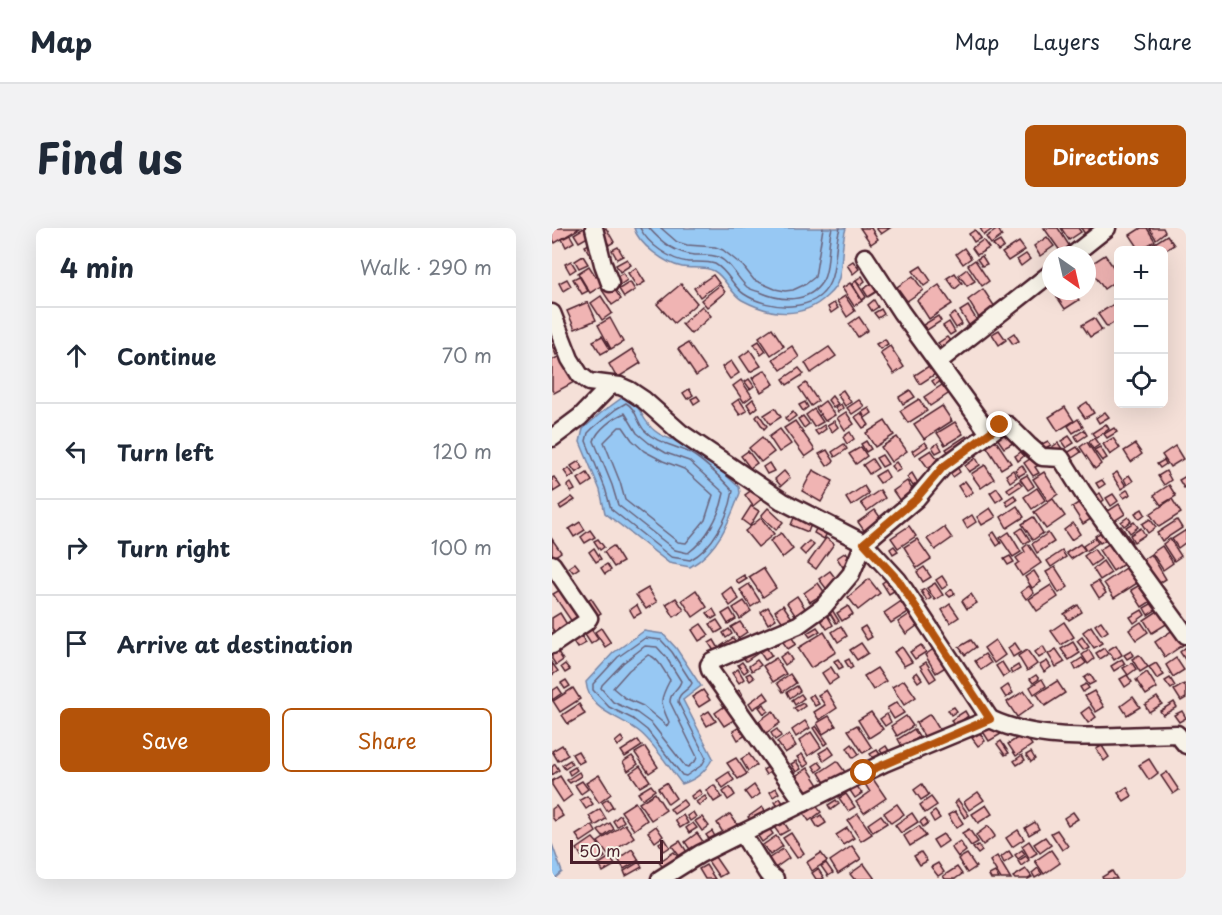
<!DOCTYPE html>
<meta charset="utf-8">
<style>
body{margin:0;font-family:"Playpen Sans",sans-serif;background:#f2f2f3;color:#1f2937}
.controls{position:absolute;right:18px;top:18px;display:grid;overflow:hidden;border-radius:9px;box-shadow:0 6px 24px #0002}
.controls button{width:54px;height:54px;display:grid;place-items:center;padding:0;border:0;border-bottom:2px solid #e0e1e3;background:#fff;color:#1f2937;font:30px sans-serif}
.compass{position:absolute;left:490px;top:18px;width:54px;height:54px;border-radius:50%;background:#fff;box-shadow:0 6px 24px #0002;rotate:146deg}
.scale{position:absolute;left:18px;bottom:15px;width:93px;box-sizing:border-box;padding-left:6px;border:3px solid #4a1f2b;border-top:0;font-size:16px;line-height:21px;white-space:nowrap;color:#4a1f2b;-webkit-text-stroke:4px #f7f3e8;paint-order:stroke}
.stop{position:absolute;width:18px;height:18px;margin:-14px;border:4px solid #b45309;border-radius:50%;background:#fff}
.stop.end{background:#b45309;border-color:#fff;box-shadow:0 2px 6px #0008}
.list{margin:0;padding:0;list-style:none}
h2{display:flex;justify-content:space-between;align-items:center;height:78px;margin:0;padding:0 24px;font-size:26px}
h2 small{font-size:20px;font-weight:400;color:#747a83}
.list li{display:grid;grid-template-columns:39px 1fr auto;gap:18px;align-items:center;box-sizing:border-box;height:96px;padding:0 24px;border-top:2px solid #e0e1e3}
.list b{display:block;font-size:22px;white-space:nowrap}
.list em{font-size:20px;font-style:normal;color:#747a83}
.actions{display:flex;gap:12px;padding:18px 24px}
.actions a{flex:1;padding:14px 0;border:2px solid #b45309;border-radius:9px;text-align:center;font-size:21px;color:#b45309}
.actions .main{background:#b45309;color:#fff}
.icon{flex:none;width:33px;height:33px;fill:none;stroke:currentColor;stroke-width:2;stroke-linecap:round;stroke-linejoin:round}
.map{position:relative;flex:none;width:634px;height:651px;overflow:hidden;border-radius:9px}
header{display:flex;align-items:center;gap:36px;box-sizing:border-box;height:84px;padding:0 30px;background:#fff;border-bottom:2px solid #e0e1e3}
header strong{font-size:28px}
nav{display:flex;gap:33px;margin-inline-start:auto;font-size:21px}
.intro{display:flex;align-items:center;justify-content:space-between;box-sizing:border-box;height:144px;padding:0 36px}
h1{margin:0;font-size:42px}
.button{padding:15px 27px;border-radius:9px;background:#b45309;color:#fff;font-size:21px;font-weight:700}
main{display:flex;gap:36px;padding:0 36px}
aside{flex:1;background:#fff;border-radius:9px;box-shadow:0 6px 24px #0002}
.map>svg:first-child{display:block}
.water{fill:#97c8f3;stroke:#7884a3;stroke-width:1.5}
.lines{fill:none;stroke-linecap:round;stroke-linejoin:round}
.shore{stroke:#69637b;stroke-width:1.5}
.building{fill:#f0b4b3;stroke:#4a1f2b;stroke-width:1.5}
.minor-casing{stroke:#4a1f2b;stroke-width:21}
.minor{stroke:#f7f3e8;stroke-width:16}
.route{stroke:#b45309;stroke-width:8}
</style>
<header>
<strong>Map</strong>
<nav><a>Map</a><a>Layers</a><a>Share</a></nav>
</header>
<div class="intro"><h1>Find us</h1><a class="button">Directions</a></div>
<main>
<aside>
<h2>4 min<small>Walk · 290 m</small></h2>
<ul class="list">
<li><svg class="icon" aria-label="ahead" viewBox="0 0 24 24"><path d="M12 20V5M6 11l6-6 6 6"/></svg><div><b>Continue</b></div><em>70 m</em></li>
<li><svg class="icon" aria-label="left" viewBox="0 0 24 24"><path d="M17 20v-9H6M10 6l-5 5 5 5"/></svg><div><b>Turn left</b></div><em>120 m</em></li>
<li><svg class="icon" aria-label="right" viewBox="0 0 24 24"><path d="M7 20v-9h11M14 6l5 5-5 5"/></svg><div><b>Turn right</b></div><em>100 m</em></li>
<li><svg class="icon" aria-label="arrive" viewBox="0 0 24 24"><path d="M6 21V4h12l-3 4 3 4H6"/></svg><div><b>Arrive at destination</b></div></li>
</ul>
<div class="actions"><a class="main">Save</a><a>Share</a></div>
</aside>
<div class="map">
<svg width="634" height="651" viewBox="0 0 634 651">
<rect width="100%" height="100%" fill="#f5e0d8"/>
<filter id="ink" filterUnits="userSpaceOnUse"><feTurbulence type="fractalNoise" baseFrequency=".0167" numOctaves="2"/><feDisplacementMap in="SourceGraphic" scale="12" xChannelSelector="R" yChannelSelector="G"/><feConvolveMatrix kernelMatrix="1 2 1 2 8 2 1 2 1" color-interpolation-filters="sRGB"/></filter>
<g filter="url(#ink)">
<g class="water">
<path d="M82,0H294C289,16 291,33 287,50C285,58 281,63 275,68C250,92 218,87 190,72C179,66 174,50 162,43C153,38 139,41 130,39C114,36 86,16 82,0Z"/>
<path d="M74,167C89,177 89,192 103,203C115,213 132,213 145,222C160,232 173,247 187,259L188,265C177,294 166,323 138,339L117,335L53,285L48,262L28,214L31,201L49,185Z"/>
<path d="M92,403L111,406L124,420L149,458L131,472L161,530C153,544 145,551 130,556C117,540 105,519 89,505C70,488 37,485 34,454L61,425Z"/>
<polygon points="0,616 10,644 2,651 0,651"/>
</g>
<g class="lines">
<g class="shore">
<path d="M88,0C96,16 118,32 136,34C144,34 156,33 163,36C176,43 181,59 192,66C216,82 265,86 278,54C285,38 282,18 288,0"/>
<path d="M97,0C110,15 123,25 143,27C150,27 159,26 166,29C179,35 185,50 195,59C198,61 204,63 208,64C228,73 256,76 270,54C278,42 275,15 280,0"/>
<polyline points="109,0 125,14 135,17 163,19 171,22 191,38 202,52 223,61 233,63 241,62 254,56 263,49 271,0"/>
<path d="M74,175C84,180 85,194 92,202C105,216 123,217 138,225C153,234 169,250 181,263C177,288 161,320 138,332L119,329L59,281L53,260L34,213L36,205L41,200L64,181Z"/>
<path d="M73,185L85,205L97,215L114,225L137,233L172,265C168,287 155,311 136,325L123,322L66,277L60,257L42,213C45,202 62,189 73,185Z"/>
<polygon points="67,199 71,199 80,212 92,223 111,233 132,241 161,267 153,292 134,315 126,314 73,272 68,254 52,214"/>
<path d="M93,410L109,412L120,424L140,455C137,463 126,464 126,474L154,530L150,537L134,548L130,547L95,502L81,491L57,479L41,462V456L66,429Z"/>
<path d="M93,418L105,419L114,429L129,453C127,462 118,463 118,474L145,529L144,532L136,539L133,538L100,496L85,485L61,474L49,460L50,457L71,435Z"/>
<path d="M96,427C106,429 112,443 118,452C108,471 107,473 117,494L115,498L91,478L73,470L61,460L77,442Z"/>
</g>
</g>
<g class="building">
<polygon points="0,0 28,0 3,15 0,10"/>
<polygon points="32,0 38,0 41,6 27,14 22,6"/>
<polygon points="54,0 62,14 57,17 48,3"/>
<polygon points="308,0 319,0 326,11 319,16"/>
<polygon points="324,0 338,0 329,6"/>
<polygon points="428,0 442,0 432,7"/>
<polygon points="492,0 506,0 520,22 511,27"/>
<polygon points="509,0 526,0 529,4 517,12"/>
<polygon points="529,0 549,0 535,9"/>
<polygon points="589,0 595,0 603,13 588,22 578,7"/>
<polygon points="597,0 611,0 613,4 604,11"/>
<polygon points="446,1 450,8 439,16 434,9"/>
<polygon points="423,2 429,10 422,14 417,6"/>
<polygon points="18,7 22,14 14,19 10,11"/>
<polygon points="615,7 622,17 612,23 592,22"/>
<polygon points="495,9 502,18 488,28 482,18"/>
<polygon points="431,12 437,20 425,27 420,20"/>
<polygon points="448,13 452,19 446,23 441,17"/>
<polygon points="467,14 473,22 456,33 450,25"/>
<polygon points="39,15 45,26 39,29 33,18"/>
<polygon points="66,19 71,28 65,31 60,22"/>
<polygon points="412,20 419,30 411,36 404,26"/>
<polygon points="474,26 478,31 469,38 465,32"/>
<polygon points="553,27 566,46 566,51 552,61 536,38"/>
<polygon points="31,28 36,36 27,40 23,33"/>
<polygon points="430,28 435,36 430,38 425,31"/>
<polygon points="75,31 79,37 68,44 64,37"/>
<polygon points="423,32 437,53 430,58 416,37"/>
<polygon points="19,33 24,41 18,45 13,36"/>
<polygon points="301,33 307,41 301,46 295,37"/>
<polygon points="37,38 44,49 49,46 54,55 38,65 26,45"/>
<polygon points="369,38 379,53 372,58 361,43"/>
<polygon points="84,40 93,54 85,59 76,45"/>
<polygon points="415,41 423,53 415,58 407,47"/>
<polygon points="71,45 75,52 65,59 60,51"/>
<polygon points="403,45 410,55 403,61 395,50"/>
<polygon points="161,47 167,55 148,69 142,60"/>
<polygon points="27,48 36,63 30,66 21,51"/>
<polygon points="310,48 313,53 308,57 304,52"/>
<polygon points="361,48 371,62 355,73 345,59"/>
<polygon points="15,51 19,58 11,63 7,55"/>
<polygon points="327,51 332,59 316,69 311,61"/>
<polygon points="304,53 314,69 310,72 300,56"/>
<polygon points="78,54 83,62 72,69 67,61"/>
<polygon points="298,55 310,73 302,78 290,60"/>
<polygon points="59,56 69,71 60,77 50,62"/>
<polygon points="129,56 145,75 122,95 105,76"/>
<polygon points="168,57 173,64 155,79 149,72"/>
<polygon points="387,57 400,76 377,91 365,72"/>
<polygon points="431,61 443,79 427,90 416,72"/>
<polygon points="501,63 521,63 527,72 513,81"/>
<polygon points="49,68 60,85 50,92 39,75"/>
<polygon points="293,68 303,83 295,89 285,73"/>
<polygon points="322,72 326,79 320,83 316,77"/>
<polygon points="36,74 44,92 23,101 15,83"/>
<polygon points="565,74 566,92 555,99 546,86"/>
<polygon points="282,75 286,80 279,85 276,79"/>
<polygon points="150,78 159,88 139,106 130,96"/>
<polygon points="416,78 426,94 418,99 408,83"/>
<polygon points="329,81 332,86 326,90 322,85"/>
<polygon points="403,85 410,96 404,100 397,89"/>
<polygon points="386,88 389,93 375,102 371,97"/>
<polygon points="307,89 316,102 306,109 297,96"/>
<polygon points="58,90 71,114 59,121 46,97"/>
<polygon points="542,90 550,102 538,109 530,97"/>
<polygon points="397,94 403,104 398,107 391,98"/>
<polygon points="220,100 232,118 219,127 207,109"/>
<polygon points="447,102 454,112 447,117 440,106"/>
<polygon points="462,105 467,113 461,116 456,109"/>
<polygon points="50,108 58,121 49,126 41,113"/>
<polygon points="395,109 400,115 391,121 386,115"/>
<polygon points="333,111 336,116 328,121 324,116"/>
<polygon points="8,113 12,124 4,127 0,117"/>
<polygon points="207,113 214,123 209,127 202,116"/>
<polygon points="136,115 154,141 144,148 126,121"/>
<polygon points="240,118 247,129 229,142 221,131"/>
<polygon points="338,118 352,139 342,146 328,125"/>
<polygon points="277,119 284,128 259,145 253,135"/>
<polygon points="80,121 89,135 65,150 57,136"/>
<polygon points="198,122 209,138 198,144 188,129"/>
<polygon points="10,127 24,153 2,165 0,162 0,132"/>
<polygon points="179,133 187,145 178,151 170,139"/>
<polygon points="383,134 388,143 368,156 363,147"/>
<polygon points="247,140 252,146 235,157 231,151"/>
<polygon points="213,142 222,156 209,164 200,150"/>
<polygon points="392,145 395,149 383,157 380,153"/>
<polygon points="197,151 202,158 198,161 193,154"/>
<polygon points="189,152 200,168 192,174 181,158"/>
<polygon points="396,153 402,162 378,178 372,169"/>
<polygon points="254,155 266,173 259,178 247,160"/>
<polygon points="137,161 141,167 135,171 131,165"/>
<polygon points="291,162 299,174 293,178 285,166"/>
<polygon points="358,162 363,169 351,176 347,169"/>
<polygon points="145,168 148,172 142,176 139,171"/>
<polygon points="280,168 286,176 281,179 276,172"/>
<polygon points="187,171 195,183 188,187 180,176"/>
<polygon points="201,171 206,179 200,184 195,176"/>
<polygon points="367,171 375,183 356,195 348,183"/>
<polygon points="307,172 312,178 300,186 295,180"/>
<polygon points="273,173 283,187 273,193 264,180"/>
<polygon points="253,174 256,179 251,183 247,177"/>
<polygon points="535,174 542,185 533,190 526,180"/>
<polygon points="289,176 291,180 286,184 283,180"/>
<polygon points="390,178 400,193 372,211 362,196"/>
<polygon points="513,179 522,193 506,203 497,189"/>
<polygon points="223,180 229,189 218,196 212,187"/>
<polygon points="317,180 320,185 313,190 310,184"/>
<polygon points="262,181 271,194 262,199 254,187"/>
<polygon points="241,184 244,188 236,194 233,190"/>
<polygon points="294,184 302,196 293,202 285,190"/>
<polygon points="553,184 557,189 547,195 544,190"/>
<polygon points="309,185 317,197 311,200 303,189"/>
<polygon points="207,186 215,198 212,201 204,189"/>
<polygon points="251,188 257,196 252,200 246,191"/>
<polygon points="526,191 531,199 521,205 516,198"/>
<polygon points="243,193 263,222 253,229 232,200"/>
<polygon points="282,193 286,199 280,204 275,197"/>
<polygon points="333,193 342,207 323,219 314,205"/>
<polygon points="403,194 411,206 393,217 385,205"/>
<polygon points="554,196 557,201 544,210 540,205"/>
<polygon points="272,197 274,201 266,207 263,203"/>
<polygon points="562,200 565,204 555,210 552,206"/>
<polygon points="228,201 239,216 227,224 217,209"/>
<polygon points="452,202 461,215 452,220 443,207"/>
<polygon points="532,202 535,207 526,213 523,208"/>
<polygon points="298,204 302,211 295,216 291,209"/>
<polygon points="414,208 418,215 399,228 394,221"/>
<polygon points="517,208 522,215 514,220 509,213"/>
<polygon points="210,209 222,224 209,234 197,220"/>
<polygon points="345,209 355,223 339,234 329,219"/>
<polygon points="442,210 459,235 449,241 433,216"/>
<polygon points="542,210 547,217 541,221 537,214"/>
<polygon points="561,210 568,220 558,227 551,216"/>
<polygon points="314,213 319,221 314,224 309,216"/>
<polygon points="496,213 499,217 493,220 490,216"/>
<polygon points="373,214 376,218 363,227 360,223"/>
<polygon points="535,214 549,236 543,241 528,219"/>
<polygon points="386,215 390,222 384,225 380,219"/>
<polygon points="506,215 511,222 502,228 497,221"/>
<polygon points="292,216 295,221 283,229 280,224"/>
<polygon points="583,216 590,226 579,234 572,223"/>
<polygon points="623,218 631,231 618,239 610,227"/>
<polygon points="309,219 315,228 304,236 297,226"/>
<polygon points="525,219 529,224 514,234 510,228"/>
<polygon points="548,219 555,230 550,233 542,222"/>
<polygon points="275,222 282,233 275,238 267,226"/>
<polygon points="379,222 390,237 379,244 368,229"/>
<polygon points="196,223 205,235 198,240 189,228"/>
<polygon points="469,224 472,228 466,233 463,228"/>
<polygon points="330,227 336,236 330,239 324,230"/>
<polygon points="481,229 487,237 483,239 487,245 481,248 472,235"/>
<polygon points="424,230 428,237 417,244 413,238"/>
<polygon points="320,231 326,240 317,246 311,237"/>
<polygon points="612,232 614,236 608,240 605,236"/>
<polygon points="27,233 31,240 24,245 19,238"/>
<polygon points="344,234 349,241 344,244 339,238"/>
<polygon points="217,235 222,243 215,246 211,239"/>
<polygon points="404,237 408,244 401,249 396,242"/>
<polygon points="433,237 442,251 429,260 419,246"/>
<polygon points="470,237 474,244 467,248 463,242"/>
<polygon points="17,240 22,247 17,250 12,243"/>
<polygon points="261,242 281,253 269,274 250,263"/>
<polygon points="333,242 337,249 328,255 323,248"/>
<polygon points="461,242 465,249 458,254 454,247"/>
<polygon points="232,243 238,250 229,258 223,251"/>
<polygon points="614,243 619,252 612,257 606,248"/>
<polygon points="492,244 506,266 496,273 481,251"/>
<polygon points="565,244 574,258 569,261 560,247"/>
<polygon points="35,245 40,253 31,259 26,251"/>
<polygon points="360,245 366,255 361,258 355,249"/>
<polygon points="475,247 482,258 476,262 468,251"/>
<polygon points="577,247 581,253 575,257 572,251"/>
<polygon points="634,248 634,259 632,260 627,252"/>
<polygon points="2,249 9,259 1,264 0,250"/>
<polygon points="550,252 553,256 547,260 544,255"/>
<polygon points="355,253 364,267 350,276 341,263"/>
<polygon points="413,253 421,264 413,269 406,258"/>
<polygon points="467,253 470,257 458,265 455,261"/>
<polygon points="19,255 23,262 19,264 15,258"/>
<polygon points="617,257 624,268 609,277 602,267"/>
<polygon points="312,258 317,266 299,278 294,270"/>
<polygon points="204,259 212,269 201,278 193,267"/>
<polygon points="445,260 451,269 444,274 438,265"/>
<polygon points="485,260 493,272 480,281 472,269"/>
<polygon points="328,262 333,270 315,283 309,275"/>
<polygon points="575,262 579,266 572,270 569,266"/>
<polygon points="548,265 552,272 544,278 539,270"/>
<polygon points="561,266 566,273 559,278 554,270"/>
<polygon points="462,267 465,272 456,278 453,273"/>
<polygon points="20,269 23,272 9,281 7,278"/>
<polygon points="501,271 513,288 494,301 482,284"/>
<polygon points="620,271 629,285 607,299 598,286"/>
<polygon points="531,272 542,289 531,296 520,279"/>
<polygon points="567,276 573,286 556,297 550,287"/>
<polygon points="199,278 207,283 198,298 190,292"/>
<polygon points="465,278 472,289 455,300 449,289"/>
<polygon points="216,280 231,294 224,302 209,288"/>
<polygon points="438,280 444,289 430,297 425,289"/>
<polygon points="590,281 593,286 587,291 583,285"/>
<polygon points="323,282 330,292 313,304 306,294"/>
<polygon points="243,287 260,294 256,304 239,297"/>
<polygon points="420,287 424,294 415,300 411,293"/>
<polygon points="481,289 491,305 481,312 470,296"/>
<polygon points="576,289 579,293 572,298 569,294"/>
<polygon points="209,290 222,306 206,319 193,303"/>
<polygon points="598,291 604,299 596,305 590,296"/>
<polygon points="625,292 630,300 610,313 605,305"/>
<polygon points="28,294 33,302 22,309 17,301"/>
<polygon points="582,294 586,299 578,305 574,299"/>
<polygon points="521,295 528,306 519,312 512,302"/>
<polygon points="266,297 276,303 272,311 262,305"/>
<polygon points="357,298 364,308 346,320 339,310"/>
<polygon points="569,298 580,314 573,318 562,303"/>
<polygon points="392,299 400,310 383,322 375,311"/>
<polygon points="470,300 478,312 472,316 464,304"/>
<polygon points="589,300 593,307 582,314 578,307"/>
<polygon points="554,301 559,309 548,315 543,308"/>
<polygon points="38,302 43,309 33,315 29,309"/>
<polygon points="634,302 634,314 626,320 620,311"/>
<polygon points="442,304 449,315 445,318 438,307"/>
<polygon points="457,304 469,324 461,329 448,310"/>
<polygon points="229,305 241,321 230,330 218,313"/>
<polygon points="496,305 502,314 485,325 480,316"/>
<polygon points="274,310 282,316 264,341 256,335"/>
<polygon points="543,310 546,315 534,323 531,318"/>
<polygon points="0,311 9,324 0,330"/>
<polygon points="46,311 52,319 48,322 42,313"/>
<polygon points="365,311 379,331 365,340 352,319"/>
<polygon points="618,311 629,328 622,333 611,316"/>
<polygon points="257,313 262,317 253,327 248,322"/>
<polygon points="561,313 575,334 561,343 547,322"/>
<polygon points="476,316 489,335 470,348 463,337 467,334 464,330 473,324 471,320"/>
<polygon points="528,316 533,322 519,331 514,325"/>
<polygon points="61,318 71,334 62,339 52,324"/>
<polygon points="342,318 346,323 341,326 338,321"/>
<polygon points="610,318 621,335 611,342 600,325"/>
<polygon points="42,320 49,331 44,334 37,324"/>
<polygon points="542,321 549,331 539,338 532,328"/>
<polygon points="510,323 514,329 499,339 495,333"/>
<polygon points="294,324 301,335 292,341 285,330"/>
<polygon points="599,326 614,351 603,358 587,334"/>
<polygon points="458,328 462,334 456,337 452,331"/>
<polygon points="551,333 559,345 548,352 541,341"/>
<polygon points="23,335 27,340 21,344 17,339"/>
<polygon points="55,336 59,342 53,346 49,340"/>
<polygon points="580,336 590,352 562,370 552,355"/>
<polygon points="372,339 379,349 371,354 365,344"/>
<polygon points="503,339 516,359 507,365 494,344"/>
<polygon points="211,340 224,360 211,369 197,349"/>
<polygon points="278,343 287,355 276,363 267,351"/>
<polygon points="482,343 489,354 480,360 473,349"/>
<polygon points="192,347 195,351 187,356 184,352"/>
<polygon points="340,348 347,360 337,366 330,355"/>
<polygon points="390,348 396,357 390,361 384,352"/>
<polygon points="317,351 328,365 306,382 296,369"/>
<polygon points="546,353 554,365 547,370 539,357"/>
<polygon points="593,354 604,370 590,379 579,362"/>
<polygon points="266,355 273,365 258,374 252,365"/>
<polygon points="383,355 391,367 383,372 375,360"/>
<polygon points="197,356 208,373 199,379 188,362"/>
<polygon points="499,357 506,369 485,383 477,371"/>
<polygon points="477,358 482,365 474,371 469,364"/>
<polygon points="13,359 31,387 20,394 1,366"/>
<polygon points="179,359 187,371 178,378 170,366"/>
<polygon points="96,360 105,374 94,381 84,367"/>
<polygon points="373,361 379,370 375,373 369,363"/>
<polygon points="400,361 403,366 398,369 394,365"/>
<polygon points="144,362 155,379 141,389 130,372"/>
<polygon points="419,366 425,375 415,381 410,373"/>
<polygon points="245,368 255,383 245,390 235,375"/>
<polygon points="39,370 49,385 41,390 31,375"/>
<polygon points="124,370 132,382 122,389 114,376"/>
<polygon points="351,372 358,383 339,395 332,385"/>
<polygon points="606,372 610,378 596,387 592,380"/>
<polygon points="192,373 199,383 188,391 181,380"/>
<polygon points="398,376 407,389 398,395 390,382"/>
<polygon points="85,377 89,385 82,389 78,382"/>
<polygon points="231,377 242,393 234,399 223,383"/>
<polygon points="526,377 530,384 517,392 512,386"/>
<polygon points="296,378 301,386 290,393 285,385"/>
<polygon points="216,379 224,391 216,396 209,384"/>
<polygon points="612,379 621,392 600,405 592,392"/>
<polygon points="279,380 287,393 284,395 276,382"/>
<polygon points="161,381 165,388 160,391 155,385"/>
<polygon points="178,381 184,391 176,396 170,386"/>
<polygon points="590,382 593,387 582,395 578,389"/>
<polygon points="8,385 16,398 4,406 0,400 0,390"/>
<polygon points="274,385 281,397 275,401 267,389"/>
<polygon points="358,386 366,397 354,406 346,394"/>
<polygon points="165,392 171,401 164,405 158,396"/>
<polygon points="549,393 556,403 550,407 543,397"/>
<polygon points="188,394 195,404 186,410 179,399"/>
<polygon points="512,394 522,409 509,417 499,403"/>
<polygon points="589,394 596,404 584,412 577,402"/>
<polygon points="149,396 157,407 147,413 140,402"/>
<polygon points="37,398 46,411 39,416 30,402"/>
<polygon points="289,398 295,408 286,414 280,404"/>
<polygon points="313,398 320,409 315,412 308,401"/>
<polygon points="539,398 550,415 542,420 531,404"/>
<polygon points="627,398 634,415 613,429 603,414"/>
<polygon points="265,399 268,403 258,409 255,405"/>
<polygon points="49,400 59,415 53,419 43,404"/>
<polygon points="177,401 180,406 174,410 171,405"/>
<polygon points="272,404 284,424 259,440 246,420"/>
<polygon points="237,405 244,416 236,421 228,410"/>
<polygon points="28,406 34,415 25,420 19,411"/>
<polygon points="530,409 537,419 532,422 525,413"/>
<polygon points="181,410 187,418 174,427 169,418"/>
<polygon points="162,412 169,424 165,428 157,415"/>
<polygon points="419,412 424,419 413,427 407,419"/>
<polygon points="443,412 453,427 442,435 432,420"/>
<polygon points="521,414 528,425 517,432 509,421"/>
<polygon points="309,415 316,425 305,432 298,422"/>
<polygon points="463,415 469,424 461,429 456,420"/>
<polygon points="212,416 220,428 213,432 205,420"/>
<polygon points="369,417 374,424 363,431 358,424"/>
<polygon points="564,417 570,427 562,432 556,422"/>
<polygon points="491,418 495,425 487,430 483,424"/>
<polygon points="3,419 11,432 4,437 0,431 0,421"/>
<polygon points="202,419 206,425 194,433 189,427"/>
<polygon points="350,419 360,434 352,438 342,424"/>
<polygon points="634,419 634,433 628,424"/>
<polygon points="383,420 395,438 384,445 373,427"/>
<polygon points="552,420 556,426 548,431 544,425"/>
<polygon points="504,421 513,434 504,439 496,426"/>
<polygon points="475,422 485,436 475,443 466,428"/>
<polygon points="537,422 542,431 536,436 530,427"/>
<polygon points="579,423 582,427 575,431 572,427"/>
<polygon points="235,424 240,432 233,437 228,429"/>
<polygon points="433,426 439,435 429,442 423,433"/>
<polygon points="587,427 596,439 588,444 580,431"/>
<polygon points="224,430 234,446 221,454 211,438"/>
<polygon points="530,430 534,435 524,442 521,436"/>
<polygon points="624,430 632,442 621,449 614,437"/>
<polygon points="286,431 291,439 287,441 282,433"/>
<polygon points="297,431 301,439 298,441 293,433"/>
<polygon points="570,431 573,436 562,443 559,438"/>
<polygon points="205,432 209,437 200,443 197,438"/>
<polygon points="495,433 499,439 492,444 488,437"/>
<polygon points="190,434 196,442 192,445 186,437"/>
<polygon points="374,434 384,450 378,454 368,438"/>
<polygon points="450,434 457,445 451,449 444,438"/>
<polygon points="0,435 6,443 0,447"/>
<polygon points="580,435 584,441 576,447 571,440"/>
<polygon points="604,435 612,447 605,451 597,439"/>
<polygon points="13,436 18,442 13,445 9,439"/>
<polygon points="466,437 468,441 460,446 458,442"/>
<polygon points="279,439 286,450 277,456 270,445"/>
<polygon points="325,440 334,453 321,462 312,448"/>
<polygon points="186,441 192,451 187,455 180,445"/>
<polygon points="365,444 370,451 366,454 361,447"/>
<polygon points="595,444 605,460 594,467 584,452"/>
<polygon points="198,445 202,450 198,453 194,447"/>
<polygon points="238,446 244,455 231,464 225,455"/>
<polygon points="538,446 543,454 537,457 532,450"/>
<polygon points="484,447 487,451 481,455 478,451"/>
<polygon points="575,447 580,454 573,459 568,451"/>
<polygon points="618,450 623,458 619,461 613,453"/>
<polygon points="490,451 494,458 482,466 478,459"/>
<polygon points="14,452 18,458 13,461 9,455"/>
<polygon points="352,452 364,469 352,477 340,459"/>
<polygon points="505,453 513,465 493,478 485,466"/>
<polygon points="534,456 537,460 531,464 528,459"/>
<polygon points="632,456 634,460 634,470 629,473 622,462"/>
<polygon points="456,457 461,465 454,470 449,462"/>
<polygon points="245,458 248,463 238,470 235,464"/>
<polygon points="6,459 10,465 0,472 0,463"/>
<polygon points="21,460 28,471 8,484 1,473"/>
<polygon points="151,462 158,472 147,479 140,469"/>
<polygon points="187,462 194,474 188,478 181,466"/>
<polygon points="274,462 285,480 267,492 262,484 273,477 266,467"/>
<polygon points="472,463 482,477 465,489 455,474"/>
<polygon points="542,463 552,479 544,484 533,468"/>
<polygon points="212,464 217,471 201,481 197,475"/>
<polygon points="249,466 252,470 243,477 240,472"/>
<polygon points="261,466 267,476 263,478 257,469"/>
<polygon points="581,469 588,479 575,487 569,478"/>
<polygon points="605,469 610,476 597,484 593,477"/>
<polygon points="345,474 352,485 342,491 335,480"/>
<polygon points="622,474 625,479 611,487 608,483"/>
<polygon points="251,475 253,478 245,484 242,480"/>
<polygon points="27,476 33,486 16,496 10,487"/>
<polygon points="212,476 216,483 212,486 207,479"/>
<polygon points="173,478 182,492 172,498 163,485"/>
<polygon points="402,479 405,483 399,487 396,482"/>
<polygon points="537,479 544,489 536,495 529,485"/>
<polygon points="157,483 164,493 155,498 149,488"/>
<polygon points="221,483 228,495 214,505 207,493"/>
<polygon points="413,483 416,488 402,498 399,492"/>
<polygon points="630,483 634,490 627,494 622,487"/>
<polygon points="319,484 331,501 317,510 306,492"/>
<polygon points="335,486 339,494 333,498 328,491"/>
<polygon points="378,486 389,504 375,513 364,495"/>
<polygon points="277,488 284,498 271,506 265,495"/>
<polygon points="354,488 361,498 345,508 339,498"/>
<polygon points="253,493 258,500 244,509 240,502"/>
<polygon points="441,495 449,506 437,513 430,502"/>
<polygon points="305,497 320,520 311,525 296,502"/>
<polygon points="189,498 194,507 186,512 181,503"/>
<polygon points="264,498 276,515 272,517 261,500"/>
<polygon points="225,501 229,508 223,512 219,505"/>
<polygon points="362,501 367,509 351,520 346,511"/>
<polygon points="259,504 269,519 256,528 247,513"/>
<polygon points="428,505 433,513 426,518 420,510"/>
<polygon points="237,506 244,518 233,525 225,514"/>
<polygon points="472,506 480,517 464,528 456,516"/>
<polygon points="69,509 72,513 66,518 63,514"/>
<polygon points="86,512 90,518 73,529 69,523"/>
<polygon points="449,513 457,525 453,527 445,516"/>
<polygon points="300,516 307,526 301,530 295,520"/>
<polygon points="10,517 16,527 6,533 0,523"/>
<polygon points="334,518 339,526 333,530 328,522"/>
<polygon points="550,518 557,529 552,533 544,521"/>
<polygon points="93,519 106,539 97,545 83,525"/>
<polygon points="277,519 282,526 272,533 267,525"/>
<polygon points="325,522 329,528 323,533 318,526"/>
<polygon points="26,523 32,533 26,536 20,526"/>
<polygon points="479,524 483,531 479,534 474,527"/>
<polygon points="197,526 205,537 196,543 189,531"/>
<polygon points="250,526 257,536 252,539 245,529"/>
<polygon points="470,527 473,532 465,537 462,533"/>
<polygon points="80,528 86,536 76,543 71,534"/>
<polygon points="184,530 195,546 186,551 175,535"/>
<polygon points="597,531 606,545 597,552 587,537"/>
<polygon points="18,532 20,536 13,541 10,537"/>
<polygon points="244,533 249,541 244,544 239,536"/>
<polygon points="285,533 296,548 277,561 267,545"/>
<polygon points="267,534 271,539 265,544 261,538"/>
<polygon points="3,536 7,542 0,547 0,539"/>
<polygon points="219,537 222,541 214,547 211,542"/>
<polygon points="88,538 98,553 88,559 78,545"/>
<polygon points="23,539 25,542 18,547 16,543"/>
<polygon points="256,540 269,560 254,571 240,550"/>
<polygon points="27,544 29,548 18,555 15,552"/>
<polygon points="177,544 182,552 171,560 165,552"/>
<polygon points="615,544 627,562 621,566 609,548"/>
<polygon points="47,547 59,566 47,575 34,555"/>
<polygon points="8,548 20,567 11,574 0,557 0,553"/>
<polygon points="321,551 334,570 312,585 304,574 318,564 313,556"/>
<polygon points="30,553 36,561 29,566 23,557"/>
<polygon points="114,555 124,570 116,576 106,560"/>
<polygon points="370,556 377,567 369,572 362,562"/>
<polygon points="99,557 103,562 90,571 86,565"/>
<polygon points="162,557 170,569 162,574 154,562"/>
<polygon points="202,557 208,566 199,572 193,564"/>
<polygon points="304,557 310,565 303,570 297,561"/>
<polygon points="178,559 183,567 176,572 171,564"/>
<polygon points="575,559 580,568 572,573 566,565"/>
<polygon points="224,560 227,565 221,569 218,564"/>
<polygon points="147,562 150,566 141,572 139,568"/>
<polygon points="426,564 432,572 417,582 412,574"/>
<polygon points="103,565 114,582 99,592 87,575"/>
<polygon points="294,566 303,579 296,583 287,570"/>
<polygon points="35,568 41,576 34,581 28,572"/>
<polygon points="153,568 155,571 147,577 144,574"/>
<polygon points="379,569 385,577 373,585 368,577"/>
<polygon points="228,570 231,575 226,579 223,574"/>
<polygon points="56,571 61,579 55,583 50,575"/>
<polygon points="131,572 135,577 122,586 118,581"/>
<polygon points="284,572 287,576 279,582 276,577"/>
<polygon points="406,572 417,587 413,590 403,575"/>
<polygon points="83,574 95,592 82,602 69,583"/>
<polygon points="263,576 269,584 257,593 251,584"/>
<polygon points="345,576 352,586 339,595 332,585"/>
<polygon points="434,577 440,586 426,595 420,586"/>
<polygon points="4,578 11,588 3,593 0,589 0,581"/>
<polygon points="210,579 215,586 201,596 196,589"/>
<polygon points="48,581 54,591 43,598 37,588"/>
<polygon points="383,583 388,590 382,594 378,587"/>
<polygon points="403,583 411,595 404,600 396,587"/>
<polygon points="141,584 144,589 138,593 135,588"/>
<polygon points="521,584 526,591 516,597 512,590"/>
<polygon points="360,585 366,594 349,605 343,597"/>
<polygon points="178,586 187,599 173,608 165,595"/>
<polygon points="306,586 320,606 309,613 296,593"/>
<polygon points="68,587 72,593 65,599 61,593"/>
<polygon points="131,587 136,595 128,600 123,592"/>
<polygon points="269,587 274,595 266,600 261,592"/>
<polygon points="329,587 335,595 321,604 316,596"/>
<polygon points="150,589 157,598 150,603 143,593"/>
<polygon points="373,590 376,595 371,599 368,594"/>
<polygon points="231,593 237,602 228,607 222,599"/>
<polygon points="483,594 487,601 477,607 473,600"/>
<polygon points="58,595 62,601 51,609 46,603"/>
<polygon points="141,595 145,600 137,605 134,600"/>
<polygon points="73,596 82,609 56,627 46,614"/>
<polygon points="40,597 44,604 29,614 24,607"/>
<polygon points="104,598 111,608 103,614 96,604"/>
<polygon points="367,598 374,608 358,618 352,608"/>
<polygon points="436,598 443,608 431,617 424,607"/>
<polygon points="217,600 221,606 210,614 206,608"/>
<polygon points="295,600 302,610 291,617 284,607"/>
<polygon points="417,601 426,614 419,618 410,605"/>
<polygon points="466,602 472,611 460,619 454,610"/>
<polygon points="505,602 516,618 510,622 499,605"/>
<polygon points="160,603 165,612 160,615 154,607"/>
<polygon points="145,605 152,615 139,623 133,614"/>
<polygon points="239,605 252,625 245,630 231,610"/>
<polygon points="391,606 396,613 386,620 381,612"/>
<polygon points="224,608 231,618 218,627 211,617"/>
<polygon points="493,609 499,617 488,625 482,616"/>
<polygon points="41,610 47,617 30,629 25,621"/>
<polygon points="113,611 118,619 112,623 107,615"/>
<polygon points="128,613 135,624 128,629 120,618"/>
<polygon points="408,613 414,623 406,629 399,619"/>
<polygon points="477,613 485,625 477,630 470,618"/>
<polygon points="426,617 430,623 426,626 421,620"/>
<polygon points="300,618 309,631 286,646 278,633"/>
<polygon points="46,620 53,629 46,634 39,624"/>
<polygon points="80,621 87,632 72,641 66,631"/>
<polygon points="231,621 237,630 223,640 216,631"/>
<polygon points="470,622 473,626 466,631 463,627"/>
<polygon points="499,622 508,635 492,646 483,633"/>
<polygon points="457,623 461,629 452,635 449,629"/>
<polygon points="122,624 127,630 111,640 107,634"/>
<polygon points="369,624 375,633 368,637 362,628"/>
<polygon points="269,625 275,633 260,643 255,634"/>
<polygon points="415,626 424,639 415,645 406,631"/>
<polygon points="445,628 459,651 449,651 438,633"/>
<polygon points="474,628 477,632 469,638 466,633"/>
<polygon points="58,629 63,637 51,644 47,636"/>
<polygon points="163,629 174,645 167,649 156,633"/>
<polygon points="87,634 90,639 74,648 72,643"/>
<polygon points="274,635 281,645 276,648 269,638"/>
<polygon points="386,635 392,644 386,648 379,639"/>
<polygon points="312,636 323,651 302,651 298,646"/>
<polygon points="154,637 163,651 153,651 147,641"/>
<polygon points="405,639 410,646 403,651 393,651 391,648"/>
<polygon points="486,640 490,646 483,650 480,645"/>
<polygon points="266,641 272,650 270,651 264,651 260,645"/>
<polygon points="474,641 480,649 476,651 463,651 461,649"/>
<polygon points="560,643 565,651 551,651 550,649"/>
<polygon points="443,644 447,651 439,651 437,647"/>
</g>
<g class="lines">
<g class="minor-casing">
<g id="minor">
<polyline points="42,0 51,36 58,55"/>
<polyline points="521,27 555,0"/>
<polyline points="313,29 349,84 437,205"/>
<polyline points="0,85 18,131 28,147 37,154 68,158 77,162 92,172 129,205 230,273 312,315 346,352 438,491"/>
<polyline points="386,134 499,45"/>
<polyline points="0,210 28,189 58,158"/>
<polyline points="0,336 37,390 34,394 0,417"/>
<polyline points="252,575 158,442 157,437 160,433 246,397 271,379 299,346 312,315 364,271 391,239 449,197 456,197 476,217 490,229 509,230 531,265 634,407"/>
<polyline points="190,605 215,645 223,651"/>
<path d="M108,651L148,626L332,535L438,491C493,517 565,507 625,506L634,517"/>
</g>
</g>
<use href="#minor" class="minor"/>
</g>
</g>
<g class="lines" filter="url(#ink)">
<polyline class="route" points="312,545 438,491 346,352 312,315 364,271 391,239 448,197"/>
</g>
</svg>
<div class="controls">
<button>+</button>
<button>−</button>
<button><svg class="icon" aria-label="locate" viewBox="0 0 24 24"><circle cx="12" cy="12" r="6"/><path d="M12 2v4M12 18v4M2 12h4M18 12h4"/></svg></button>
</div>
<svg class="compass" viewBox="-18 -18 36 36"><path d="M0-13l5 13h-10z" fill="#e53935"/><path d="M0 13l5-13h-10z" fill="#747a83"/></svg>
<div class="scale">50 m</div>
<div class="stop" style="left:312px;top:545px"></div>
<div class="stop end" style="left:448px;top:197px"></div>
</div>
</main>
